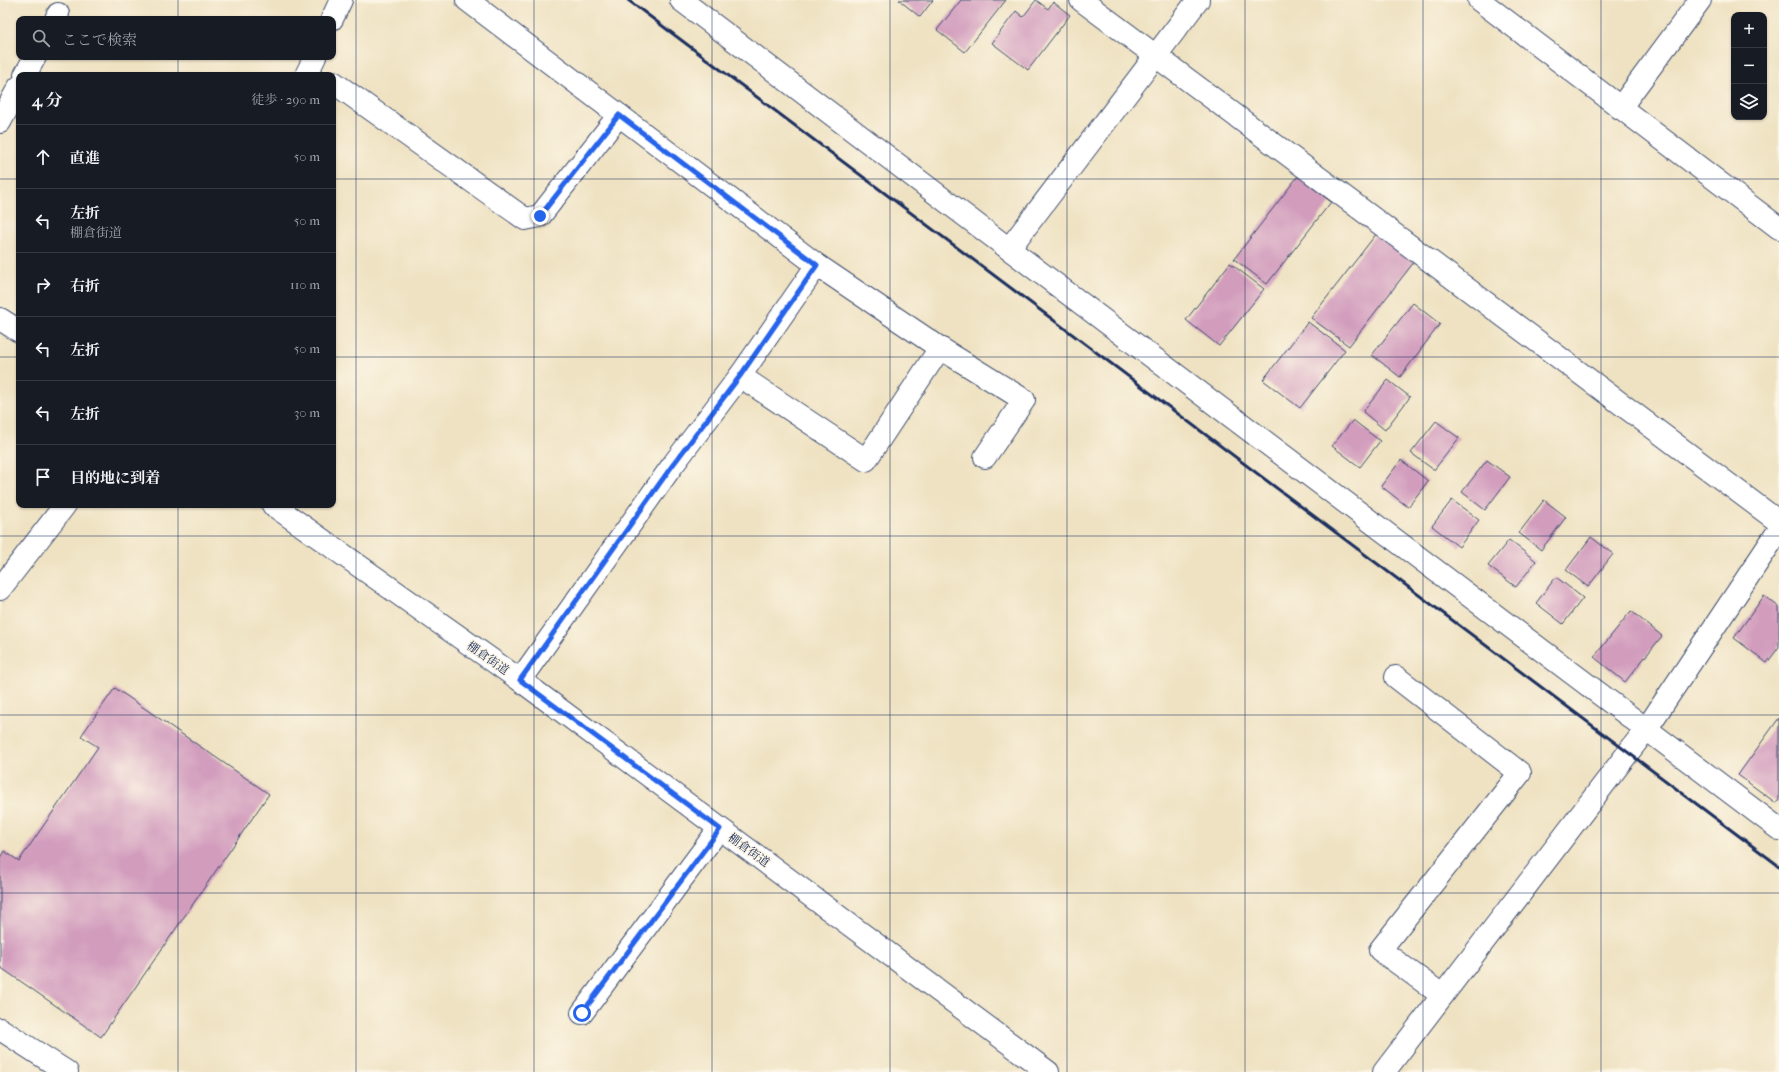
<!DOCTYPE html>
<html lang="ja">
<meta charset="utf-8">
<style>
body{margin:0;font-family:"IM FELL French Canon","Noto Serif JP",serif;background:#20242c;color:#f1f3f6}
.controls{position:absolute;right:12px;top:12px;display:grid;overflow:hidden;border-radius:8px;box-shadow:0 1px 3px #0004}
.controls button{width:36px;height:36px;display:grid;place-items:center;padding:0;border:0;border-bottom:1px solid #363941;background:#171b24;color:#f1f3f6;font:20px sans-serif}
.stop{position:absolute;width:12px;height:12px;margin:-9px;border:3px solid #2563eb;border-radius:50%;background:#fff}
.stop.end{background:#2563eb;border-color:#fff;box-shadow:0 1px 4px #0008}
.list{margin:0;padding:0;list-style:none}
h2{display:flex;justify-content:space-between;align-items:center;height:52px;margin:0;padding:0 16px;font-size:17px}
h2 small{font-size:13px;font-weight:400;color:#9ea1a6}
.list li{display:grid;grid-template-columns:26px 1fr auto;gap:12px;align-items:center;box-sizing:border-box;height:64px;padding:0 16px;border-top:1px solid #363941}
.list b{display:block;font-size:15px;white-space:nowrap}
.list p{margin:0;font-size:13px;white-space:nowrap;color:#9ea1a6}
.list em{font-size:13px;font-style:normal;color:#9ea1a6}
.icon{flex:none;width:22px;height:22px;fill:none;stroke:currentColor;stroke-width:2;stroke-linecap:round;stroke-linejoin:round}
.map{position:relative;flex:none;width:1779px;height:1072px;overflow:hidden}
.search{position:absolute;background:#171b24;box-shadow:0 1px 3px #0004;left:16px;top:16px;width:320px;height:44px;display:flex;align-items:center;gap:10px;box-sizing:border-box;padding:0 14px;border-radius:8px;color:#9ea1a6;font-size:15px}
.panel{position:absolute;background:#171b24;box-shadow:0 1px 3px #0004;left:16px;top:72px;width:320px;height:436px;border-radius:8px}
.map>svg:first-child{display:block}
.building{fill:#d29cbd}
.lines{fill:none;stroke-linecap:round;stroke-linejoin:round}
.minor-casing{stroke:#3b4a6d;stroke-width:24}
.minor{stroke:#fff;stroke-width:22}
.rail{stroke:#1b2f5e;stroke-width:3}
.route{stroke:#2563eb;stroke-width:5}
.grid{fill:none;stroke:#1b2f5e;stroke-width:1;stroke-opacity:0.55}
.labels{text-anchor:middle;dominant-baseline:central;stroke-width:3;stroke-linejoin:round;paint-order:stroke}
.street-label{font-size:12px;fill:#1b2f5e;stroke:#fcf5e5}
</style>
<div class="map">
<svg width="1779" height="1072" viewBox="0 0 1779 1072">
<rect width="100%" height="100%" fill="#fcf5e5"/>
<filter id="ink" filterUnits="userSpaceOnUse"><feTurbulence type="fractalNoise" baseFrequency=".025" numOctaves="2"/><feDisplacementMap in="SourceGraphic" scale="8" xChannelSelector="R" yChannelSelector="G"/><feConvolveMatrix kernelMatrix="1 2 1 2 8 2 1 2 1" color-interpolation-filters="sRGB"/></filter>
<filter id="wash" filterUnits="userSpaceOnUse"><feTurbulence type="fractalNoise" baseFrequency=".012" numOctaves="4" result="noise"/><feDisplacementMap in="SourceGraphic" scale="16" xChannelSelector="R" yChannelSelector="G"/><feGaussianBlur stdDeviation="0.9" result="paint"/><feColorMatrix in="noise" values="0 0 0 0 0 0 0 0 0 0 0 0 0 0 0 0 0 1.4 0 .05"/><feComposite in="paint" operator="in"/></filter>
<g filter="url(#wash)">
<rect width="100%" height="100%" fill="#efe2c2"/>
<g id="blocks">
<g class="building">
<polygon points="899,0 933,0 920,17"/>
<polygon points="961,0 1006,0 965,52 937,30"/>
<polygon points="1036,0 1048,9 1053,2 1070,15 1028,70 992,43 1016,11 1023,17"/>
<polygon points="1298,176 1331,202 1267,284 1234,259"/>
<polygon points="1377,233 1414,262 1349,346 1311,318"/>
<polygon points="1230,263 1264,289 1219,346 1186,320"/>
<polygon points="1413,303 1440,324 1400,377 1372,355"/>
<polygon points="1308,322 1345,350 1300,408 1263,380"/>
<polygon points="1388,380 1410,397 1385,430 1363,412"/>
<polygon points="1353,420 1380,441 1360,467 1332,446"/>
<polygon points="1436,421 1459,438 1434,470 1411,453"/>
<polygon points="1401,460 1428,481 1408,507 1381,486"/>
<polygon points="1487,460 1510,477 1485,510 1462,492"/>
<polygon points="1452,500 1479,520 1459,547 1432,526"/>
<polygon points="1544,500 1566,517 1541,550 1519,533"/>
<polygon points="1591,537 1613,554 1588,587 1566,570"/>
<polygon points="1509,540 1536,561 1516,587 1488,566"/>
<polygon points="1556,577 1583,598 1563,624 1536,603"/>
<polygon points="1764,596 1779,607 1779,647 1767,663 1734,638"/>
<polygon points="1631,611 1662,636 1625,682 1594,657"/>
<polygon points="115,688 269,794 101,1037 0,967 0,858 4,851 19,861 98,747 81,736"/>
<polygon points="1779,718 1779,799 1776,803 1738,775"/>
</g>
</g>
</g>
<g filter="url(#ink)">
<use href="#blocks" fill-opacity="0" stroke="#3b4a6d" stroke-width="1"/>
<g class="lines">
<g class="minor-casing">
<g id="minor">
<polyline points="467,0 817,265 940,348 866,460 740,376"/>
<polyline points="681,0 1009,249 1779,829"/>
<polyline points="1081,0 1779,522"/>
<polyline points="1479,0 1779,228"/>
<polyline points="56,19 58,14"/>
<polyline points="332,19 341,0"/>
<polyline points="25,75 35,57"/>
<polyline points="306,75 315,57"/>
<polyline points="333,82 525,219 540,216 619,115"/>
<polyline points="1620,108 1700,0"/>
<polyline points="0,122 19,87"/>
<polyline points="1009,249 1198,0"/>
<polyline points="0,319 19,331"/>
<polyline points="940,348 1024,400 985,457"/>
<polyline points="273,505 520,680 1048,1072"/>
<polyline points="0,589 65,505"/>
<polyline points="1396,677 1520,773 1380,950 1442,995"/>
<polyline points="520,680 672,466 740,376 817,265"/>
<polyline points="582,1013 719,829"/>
<polyline points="0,1029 67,1072"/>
<polyline points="1384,1072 1647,728 1779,530"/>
</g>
</g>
<use href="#minor" class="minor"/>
<polyline class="rail" points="628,0 1779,866"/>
</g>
</g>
<g class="lines" filter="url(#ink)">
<polyline class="route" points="540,216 619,115 817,265 740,376 672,466 520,680 720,829 582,1013"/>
</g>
<path class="grid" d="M178,0V19M356,0V1072M534,0V1072M712,0V1072M890,0V1072M1067,0V1072M1245,0V1072M1423,0V1072M1601,0V1072M178,57V75M0,179H19M333,179H1779M0,357H19M333,357H1779M178,505V1072M0,536H1779M0,715H1779M0,893H1779"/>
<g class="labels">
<g class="street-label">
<text transform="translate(488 658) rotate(35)">棚倉街道</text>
<text transform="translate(749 850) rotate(36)">棚倉街道</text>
</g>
</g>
</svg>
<div class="controls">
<button>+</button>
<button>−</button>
<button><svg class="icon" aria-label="layers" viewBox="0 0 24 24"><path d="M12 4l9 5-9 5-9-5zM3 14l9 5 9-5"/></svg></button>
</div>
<div class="stop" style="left:582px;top:1013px"></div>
<div class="stop end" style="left:540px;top:216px"></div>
<div class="search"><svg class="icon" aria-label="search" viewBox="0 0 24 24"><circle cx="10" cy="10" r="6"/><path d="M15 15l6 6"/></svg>ここで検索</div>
<section class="panel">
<h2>4 分<small>徒歩 · 290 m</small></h2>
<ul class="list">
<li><svg class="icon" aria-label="ahead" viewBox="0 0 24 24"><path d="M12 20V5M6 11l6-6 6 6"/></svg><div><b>直進</b></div><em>50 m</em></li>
<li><svg class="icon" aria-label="left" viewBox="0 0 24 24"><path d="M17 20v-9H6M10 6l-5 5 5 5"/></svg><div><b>左折</b><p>棚倉街道</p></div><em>50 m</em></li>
<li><svg class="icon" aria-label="right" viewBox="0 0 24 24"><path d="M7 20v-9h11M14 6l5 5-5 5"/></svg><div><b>右折</b></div><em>110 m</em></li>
<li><svg class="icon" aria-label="left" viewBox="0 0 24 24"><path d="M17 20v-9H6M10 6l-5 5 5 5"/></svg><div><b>左折</b></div><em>50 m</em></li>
<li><svg class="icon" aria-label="left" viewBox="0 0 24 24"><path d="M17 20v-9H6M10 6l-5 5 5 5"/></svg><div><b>左折</b></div><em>30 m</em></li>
<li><svg class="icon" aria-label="arrive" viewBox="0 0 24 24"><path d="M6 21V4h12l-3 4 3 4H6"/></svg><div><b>目的地に到着</b></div></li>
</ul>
</section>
</div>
